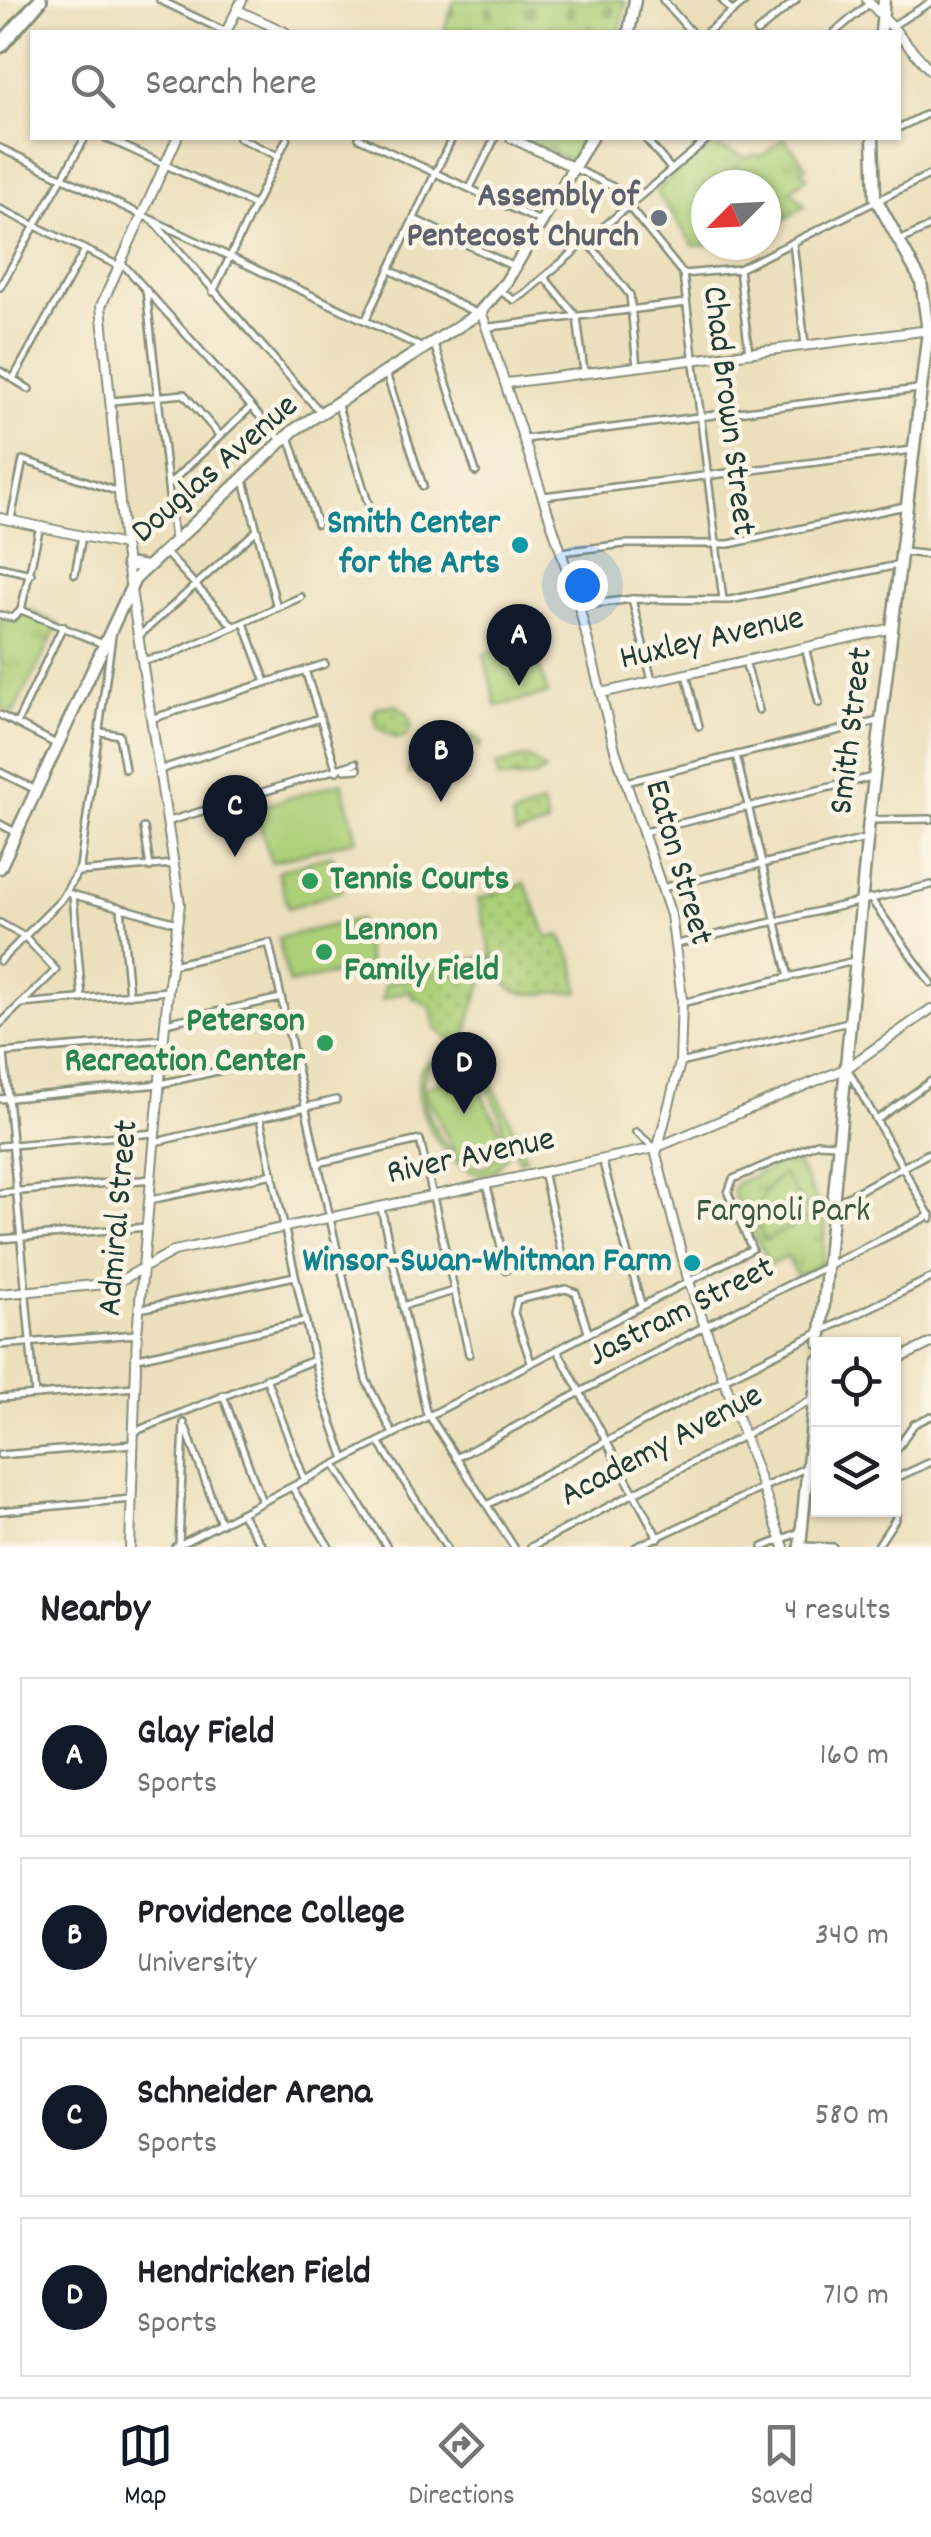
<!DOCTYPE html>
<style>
body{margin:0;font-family:Dekko,sans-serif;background:#f6f6f6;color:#202124}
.controls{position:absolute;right:30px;bottom:30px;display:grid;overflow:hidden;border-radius:0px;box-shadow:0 2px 8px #0004}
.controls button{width:90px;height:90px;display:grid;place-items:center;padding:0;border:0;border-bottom:2px solid #e0e0e0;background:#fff;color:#202124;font:50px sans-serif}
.compass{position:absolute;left:691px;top:170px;width:90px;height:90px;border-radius:50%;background:#fff;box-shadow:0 2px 8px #0004;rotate:246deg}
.you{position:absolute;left:582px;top:585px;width:35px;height:35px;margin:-25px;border:8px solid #fff;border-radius:50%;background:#1a73e8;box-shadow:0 0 0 15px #1a73e833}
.badge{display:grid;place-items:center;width:65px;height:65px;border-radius:50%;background:#111827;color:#fff;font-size:32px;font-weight:700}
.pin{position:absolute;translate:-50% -82px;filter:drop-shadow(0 2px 5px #0008)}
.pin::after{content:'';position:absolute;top:52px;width:35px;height:30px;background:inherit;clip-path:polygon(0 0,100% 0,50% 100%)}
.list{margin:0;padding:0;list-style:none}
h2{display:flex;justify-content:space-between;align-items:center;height:130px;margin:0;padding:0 40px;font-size:42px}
h2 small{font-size:32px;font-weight:400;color:#757577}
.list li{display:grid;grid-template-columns:65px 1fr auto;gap:30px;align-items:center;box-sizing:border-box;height:160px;margin:0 20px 20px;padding:0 20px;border:2px solid #e0e0e0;border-radius:0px}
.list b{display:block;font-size:38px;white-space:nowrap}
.list p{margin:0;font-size:32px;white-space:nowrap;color:#757577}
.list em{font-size:32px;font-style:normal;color:#757577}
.icon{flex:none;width:55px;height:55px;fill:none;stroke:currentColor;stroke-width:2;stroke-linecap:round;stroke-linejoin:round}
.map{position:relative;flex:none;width:931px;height:1547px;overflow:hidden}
.search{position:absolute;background:#fff;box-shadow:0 2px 8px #0004;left:30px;right:30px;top:30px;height:110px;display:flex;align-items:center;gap:25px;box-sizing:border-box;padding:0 35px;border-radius:0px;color:#757577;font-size:38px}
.sheet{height:850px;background:#fff}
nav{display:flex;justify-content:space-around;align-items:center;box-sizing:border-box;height:140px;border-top:2px solid #e0e0e0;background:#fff;font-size:28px;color:#757577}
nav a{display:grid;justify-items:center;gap:5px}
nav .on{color:#111827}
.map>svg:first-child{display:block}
.grass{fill:url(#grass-dots);stroke:#668656;stroke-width:2.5}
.cemetery{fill:url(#cemetery-stones);stroke:#668656;stroke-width:2.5}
.park{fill:url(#park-tufts);stroke:#668656;stroke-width:2.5}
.pitch{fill:#accf78;stroke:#668656;stroke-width:2.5;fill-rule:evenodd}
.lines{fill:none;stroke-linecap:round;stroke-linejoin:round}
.street-casing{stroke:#868e78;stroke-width:10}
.secondary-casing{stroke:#868e78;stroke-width:12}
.primary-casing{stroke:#868e78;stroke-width:15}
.highway-casing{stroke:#868e78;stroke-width:18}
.street{stroke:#fff;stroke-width:5}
.secondary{stroke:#fff;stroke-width:8}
.primary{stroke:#fff;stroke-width:10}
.highway{stroke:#fff;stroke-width:12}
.worship-dot{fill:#6b7280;stroke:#fcf5e5;stroke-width:4}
.culture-dot{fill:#0f9aa8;stroke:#fcf5e5;stroke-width:4}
.leisure-dot{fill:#2e9e5b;stroke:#fcf5e5;stroke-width:4}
.labels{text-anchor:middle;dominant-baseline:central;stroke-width:9;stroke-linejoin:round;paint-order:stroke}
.worship-label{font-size:35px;font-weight:bold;fill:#5b616d;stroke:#fcf5e5;text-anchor:end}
.street-label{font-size:35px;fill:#1f3d34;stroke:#fcf5e5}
.culture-label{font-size:35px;font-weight:bold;fill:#0d838f;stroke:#fcf5e5;text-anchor:end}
.leisure-label{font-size:35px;font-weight:bold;fill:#27864d;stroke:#fcf5e5;text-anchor:start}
.park-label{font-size:35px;fill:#3b5a42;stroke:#fcf5e5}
</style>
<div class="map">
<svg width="931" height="1547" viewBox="0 0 931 1547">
<defs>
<pattern id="grass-dots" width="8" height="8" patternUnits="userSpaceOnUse" patternTransform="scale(2.5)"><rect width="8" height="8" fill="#accf78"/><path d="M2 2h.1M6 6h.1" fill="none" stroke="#8ba963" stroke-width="1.8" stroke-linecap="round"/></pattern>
<pattern id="cemetery-stones" width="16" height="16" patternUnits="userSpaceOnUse" patternTransform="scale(2.5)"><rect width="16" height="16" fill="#accf78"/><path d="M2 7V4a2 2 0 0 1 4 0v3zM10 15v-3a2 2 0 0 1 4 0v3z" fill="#8ba963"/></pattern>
<pattern id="park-tufts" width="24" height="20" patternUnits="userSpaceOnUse" patternTransform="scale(2.5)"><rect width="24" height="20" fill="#accf78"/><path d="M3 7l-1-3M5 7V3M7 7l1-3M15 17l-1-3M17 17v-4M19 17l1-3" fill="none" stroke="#8ba963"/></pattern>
</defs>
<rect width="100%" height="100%" fill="#fcf5e5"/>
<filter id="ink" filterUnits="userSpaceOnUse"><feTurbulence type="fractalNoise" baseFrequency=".01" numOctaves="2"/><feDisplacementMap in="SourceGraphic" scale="20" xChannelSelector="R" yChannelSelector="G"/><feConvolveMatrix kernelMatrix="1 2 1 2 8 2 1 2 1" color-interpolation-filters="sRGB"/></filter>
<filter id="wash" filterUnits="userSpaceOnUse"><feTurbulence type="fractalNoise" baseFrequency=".0048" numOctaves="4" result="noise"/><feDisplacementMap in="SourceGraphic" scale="40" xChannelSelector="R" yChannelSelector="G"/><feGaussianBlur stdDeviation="2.25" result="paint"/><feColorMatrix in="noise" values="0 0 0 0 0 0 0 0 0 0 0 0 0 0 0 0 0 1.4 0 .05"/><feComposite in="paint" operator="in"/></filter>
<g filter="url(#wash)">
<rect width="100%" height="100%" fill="#ecdfbc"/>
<g class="grass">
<polygon points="396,705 407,713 412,726 408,735 397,739 378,728 373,714 377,707"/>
<path d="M476,736L482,742L480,748L473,741L436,750V765L430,773L418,769L408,774C419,736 438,740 476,736Z"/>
<polygon points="528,757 545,771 536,777 499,779 496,765"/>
<polygon points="542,804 548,825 516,835 512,817"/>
<path d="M525,883L548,938L560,935L574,962L579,992C530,990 512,1009 492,957C483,985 468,1013 467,1042L455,1044L436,1029L430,1006L412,997L411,990L382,999L385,984L413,977L411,969L492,956L478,899Z"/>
</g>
<g class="cemetery">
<polygon points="454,0 620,0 626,3 620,32 444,32"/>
<polygon points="520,138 582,138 571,161"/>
</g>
<g class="park">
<polygon points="784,138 806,166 801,170 807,177 791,190 805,206 766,231 766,185 706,185 706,245 712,245 694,246 656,191 710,144 747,158 754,154 762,156"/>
<polygon points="27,609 59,625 13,714 0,707 0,619 14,622"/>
<polygon points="794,1158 822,1210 827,1211 822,1264 797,1276 787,1257 770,1265 732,1192 736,1183"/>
</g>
<g class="pitch">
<polygon points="498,649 517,650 539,665 548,694 496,706 484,654"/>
<polygon points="342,782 357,839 271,862 255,808"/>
<polygon points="332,855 342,891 288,908 278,871"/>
<polygon points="359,919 369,966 289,984 278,938"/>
<path d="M441,1053C489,1046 509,1123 526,1158L520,1161L511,1143C484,1230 399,1112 422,1067ZM452,1057C481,1063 511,1123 503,1151L485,1167C448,1172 409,1094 429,1066Z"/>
<polygon points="468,1067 504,1138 459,1161 424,1089"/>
<path d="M783,1174L808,1213L807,1220L765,1240C749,1214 760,1190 783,1174Z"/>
</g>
</g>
<g filter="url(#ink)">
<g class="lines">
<g class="street-casing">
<g id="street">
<polyline points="160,0 226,32"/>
<polyline points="663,0 691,32"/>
<polyline points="722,0 732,12"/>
<polyline points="892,26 931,2"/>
<polyline points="707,32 747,0"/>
<polyline points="757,32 796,0"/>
<polyline points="835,32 870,3"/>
<polyline points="898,128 931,112"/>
<polyline points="106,138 254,205"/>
<polyline points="239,138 278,156"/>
<polyline points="359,138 540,221"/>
<polyline points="645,138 671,169"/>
<polyline points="0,148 423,348"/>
<polyline points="576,169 613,187 683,274 723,600"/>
<polyline points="470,188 495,138"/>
<polyline points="0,209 117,265"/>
<polyline points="414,219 512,266"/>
<polyline points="155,223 321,413"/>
<polyline points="587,241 630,295 637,367"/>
<polyline points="899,241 931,226"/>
<polyline points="793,243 805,344"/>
<polyline points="120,261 282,441"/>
<polyline points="739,269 749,353"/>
<polyline points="390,270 476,313"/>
<polyline points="683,274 739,269 931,174"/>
<polyline points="544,277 577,317 584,372"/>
<polyline points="0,287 85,138"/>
<polyline points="146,290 174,540"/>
<polyline points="500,291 514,300 524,294 709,138"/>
<polyline points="213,292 287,138"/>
<polyline points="366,319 452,138"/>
<polyline points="490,327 686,303"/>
<polyline points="434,344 476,472"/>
<polyline points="0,371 29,389"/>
<polyline points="386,373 423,486"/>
<polyline points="13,379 85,250"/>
<polyline points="112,401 184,394 220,436"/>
<polyline points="337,403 369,506"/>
<polyline points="289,436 317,524"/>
<polyline points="525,439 918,389"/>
<polyline points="244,480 277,608"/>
<polyline points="168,485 251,407"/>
<polyline points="544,496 912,450"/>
<polyline points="11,519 23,460 119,492"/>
<polyline points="561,552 625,544 729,544 905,506"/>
<polyline points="904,552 931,555"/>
<polyline points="166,553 233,626"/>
<polyline points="0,567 31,574"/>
<polyline points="75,574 82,536"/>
<polyline points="632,599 652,681"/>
<polyline points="579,606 632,599 730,600 898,565"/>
<polyline points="21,610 103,644"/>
<polyline points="0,615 13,618 21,610 40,526"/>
<polyline points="244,623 266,682"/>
<polyline points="140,635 257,530"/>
<polyline points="805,647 819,703"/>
<polyline points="145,660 170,655 301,597"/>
<polyline points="745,661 759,710"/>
<polyline points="305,670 337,771"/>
<polyline points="686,674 699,726"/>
<polyline points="0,715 56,744"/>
<polyline points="154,718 325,664"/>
<polyline points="17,723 63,626"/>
<polyline points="101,732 119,735 125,769"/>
<polyline points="736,755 789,977"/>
<polyline points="162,769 320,718"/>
<polyline points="345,770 358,769"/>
<polyline points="0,772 34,789"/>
<polyline points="626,782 878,721"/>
<polyline points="869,820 931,819"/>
<polyline points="170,821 356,763"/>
<polyline points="0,824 15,832"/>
<polyline points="144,828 150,867"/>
<polyline points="644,832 872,777"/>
<polyline points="78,872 174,864"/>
<polyline points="662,888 865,839"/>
<polyline points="67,893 177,923"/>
<polyline points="73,895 82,999"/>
<polyline points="870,898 931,983"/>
<polyline points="121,908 129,995"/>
<polyline points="0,923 25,937 56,970 0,1024"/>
<polyline points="677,944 931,885"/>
<polyline points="0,961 62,899 80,867 112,636"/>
<polyline points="172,965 269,943 366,1380 393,1434"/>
<polyline points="682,1003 854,961"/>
<polyline points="21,1004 168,991"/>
<polyline points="165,1023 281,998"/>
<polyline points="0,1053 164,1039"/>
<polyline points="4,1053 35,1395"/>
<polyline points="680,1063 848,1022"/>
<polyline points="847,1068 931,1218"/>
<polyline points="0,1099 160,1084 294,1054"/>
<polyline points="260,1119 322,1394 345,1459"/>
<polyline points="878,1119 931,1081"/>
<polyline points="636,1132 655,1148"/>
<polyline points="155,1142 336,1100"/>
<polyline points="0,1146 155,1133"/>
<polyline points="602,1159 641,1304"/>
<polyline points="318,1163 420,1140 469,1354"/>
<polyline points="543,1171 563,1260"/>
<polyline points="487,1185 506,1270"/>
<polyline points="0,1193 152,1179"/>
<polyline points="150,1200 273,1174"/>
<polyline points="834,1204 931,1152"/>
<polyline points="381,1208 426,1411 514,1547"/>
<polyline points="0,1239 147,1227"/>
<polyline points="402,1306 454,1291"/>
<polyline points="140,1309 295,1276"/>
<polyline points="0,1345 137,1334"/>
<polyline points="557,1349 658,1538"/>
<polyline points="138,1358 305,1321"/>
<polyline points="531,1362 514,1313 517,1300 566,1289 576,1293 588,1332"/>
<polyline points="266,1378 305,1481"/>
<polyline points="223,1395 262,1502"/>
<polyline points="0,1398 135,1387"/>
<polyline points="186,1428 221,1524"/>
<polyline points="136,1431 314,1360"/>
<polyline points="904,1438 914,1424 931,1416"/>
<polyline points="379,1442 446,1547"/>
<polyline points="894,1453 903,1441"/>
<polyline points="0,1455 133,1444"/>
<polyline points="456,1458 705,1326 931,1215"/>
<polyline points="335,1465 387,1547"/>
<polyline points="894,1479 931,1462"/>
<polyline points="292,1487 329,1547"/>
<polyline points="487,1505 726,1378 931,1278"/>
<polyline points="0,1511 132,1499"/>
<polyline points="241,1513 263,1547"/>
<polyline points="179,1545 184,1423"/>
<polyline points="803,1546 833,1547"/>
<polyline points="175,1547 752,1249 728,1193 733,1179 817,1143 837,1144"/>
<polyline points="531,1547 812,1400"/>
<polyline points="636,1547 805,1468"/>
<polyline points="763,1547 800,1532"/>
<polyline points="877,1547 896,1518 894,1486"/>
</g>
</g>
<g class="secondary-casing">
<g id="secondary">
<polyline points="867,0 897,32"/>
<polyline points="237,10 285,32"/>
<polyline points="226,32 242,0"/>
<polyline points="898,34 931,71"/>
<polyline points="511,138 575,168"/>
<polyline points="481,311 579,606 615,750 671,915 682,999 680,1063 656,1154 688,1279 784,1547"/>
<polyline points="507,383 930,330"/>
<polyline points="0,518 124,545"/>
<polyline points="601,693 893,628"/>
<polyline points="0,1294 116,1283 174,1251 655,1148 847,1068 931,1009"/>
<polyline points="894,1361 931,1343"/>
<polyline points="130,1547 137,1334 168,991 180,904 124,545 101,306 177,138"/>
</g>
</g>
<g class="primary-casing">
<g id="primary">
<polyline points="629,32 635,0"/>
<polyline points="881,32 884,0"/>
<polyline points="127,564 146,567"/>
<polyline points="0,868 135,579 294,430 478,314 506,282 591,138"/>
<polyline points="820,1344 869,820 928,331 921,281 875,197 873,138"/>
<polyline points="800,1547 818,1361"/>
</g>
</g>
<g class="highway-casing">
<polyline id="highway" points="0,46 40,0"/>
</g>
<use href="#street" class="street"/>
<use href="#secondary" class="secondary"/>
<use href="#primary" class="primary"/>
<use href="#highway" class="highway"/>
</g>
</g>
<circle class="worship-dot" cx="659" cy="218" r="10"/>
<g class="culture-dot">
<circle cx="520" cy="545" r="10"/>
<circle cx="692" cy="1263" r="10"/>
</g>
<g class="leisure-dot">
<circle cx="310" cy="881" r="10"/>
<circle cx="324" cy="952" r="10"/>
<circle cx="325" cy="1043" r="10"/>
</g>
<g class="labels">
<g class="worship-label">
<text x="639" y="198">Assembly of<tspan x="639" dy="40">Pentecost Church</tspan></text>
</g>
<g class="street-label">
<text transform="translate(727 411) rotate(83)">Chad Brown Street</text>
<text transform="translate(216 470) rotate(-41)">Douglas Avenue</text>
<text transform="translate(712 640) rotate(-13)">Huxley Avenue</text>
<text transform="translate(853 731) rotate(-83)">Smith Street</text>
<text transform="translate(677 863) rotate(74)">Eaton Street</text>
<text transform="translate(471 1158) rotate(-12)">River Avenue</text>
<text transform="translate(120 1218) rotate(-85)">Admiral Street</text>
<text transform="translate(682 1313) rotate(-27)">Jastram Street</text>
<text transform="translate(662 1447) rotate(-28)">Academy Avenue</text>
</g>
<g class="culture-label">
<text x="500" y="525">Smith Center<tspan x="500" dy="40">for the Arts</tspan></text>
<text x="672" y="1263">Winsor-Swan-Whitman Farm</text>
</g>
<g class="leisure-label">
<text x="330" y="881">Tennis Courts</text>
<text x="344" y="932">Lennon<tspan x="344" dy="40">Family Field</tspan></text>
<text x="305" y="1023" text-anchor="end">Peterson<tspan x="305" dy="40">Recreation Center</tspan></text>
</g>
<g class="park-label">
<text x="783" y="1213">Fargnoli Park</text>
</g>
</g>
</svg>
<div class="controls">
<button><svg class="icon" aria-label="locate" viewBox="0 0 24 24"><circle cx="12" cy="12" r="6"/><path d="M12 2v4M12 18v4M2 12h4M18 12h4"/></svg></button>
<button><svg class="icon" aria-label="layers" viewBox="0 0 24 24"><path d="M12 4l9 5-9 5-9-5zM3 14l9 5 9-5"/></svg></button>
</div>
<svg class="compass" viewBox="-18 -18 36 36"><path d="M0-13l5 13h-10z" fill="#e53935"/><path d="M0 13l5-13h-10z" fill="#757577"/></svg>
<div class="you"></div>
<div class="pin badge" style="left:519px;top:686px">A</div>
<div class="pin badge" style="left:441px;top:802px">B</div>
<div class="pin badge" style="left:235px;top:857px">C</div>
<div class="pin badge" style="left:464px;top:1114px">D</div>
<div class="search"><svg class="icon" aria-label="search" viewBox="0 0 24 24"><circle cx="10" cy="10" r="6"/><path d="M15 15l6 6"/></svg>Search here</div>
</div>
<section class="sheet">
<h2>Nearby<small>4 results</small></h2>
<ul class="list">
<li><span class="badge">A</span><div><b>Glay Field</b><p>Sports</p></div><em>160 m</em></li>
<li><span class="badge">B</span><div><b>Providence College</b><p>University</p></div><em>340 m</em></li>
<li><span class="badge">C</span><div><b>Schneider Arena</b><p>Sports</p></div><em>580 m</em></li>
<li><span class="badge">D</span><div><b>Hendricken Field</b><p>Sports</p></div><em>710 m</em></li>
</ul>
</section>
<nav>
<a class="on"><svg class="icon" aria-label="map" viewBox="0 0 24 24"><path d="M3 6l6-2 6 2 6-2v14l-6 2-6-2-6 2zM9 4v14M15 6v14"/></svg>Map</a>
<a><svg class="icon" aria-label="directions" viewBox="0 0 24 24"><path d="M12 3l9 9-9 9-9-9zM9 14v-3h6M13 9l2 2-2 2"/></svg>Directions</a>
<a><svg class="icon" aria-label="saved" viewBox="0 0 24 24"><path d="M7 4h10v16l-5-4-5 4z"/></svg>Saved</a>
</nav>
